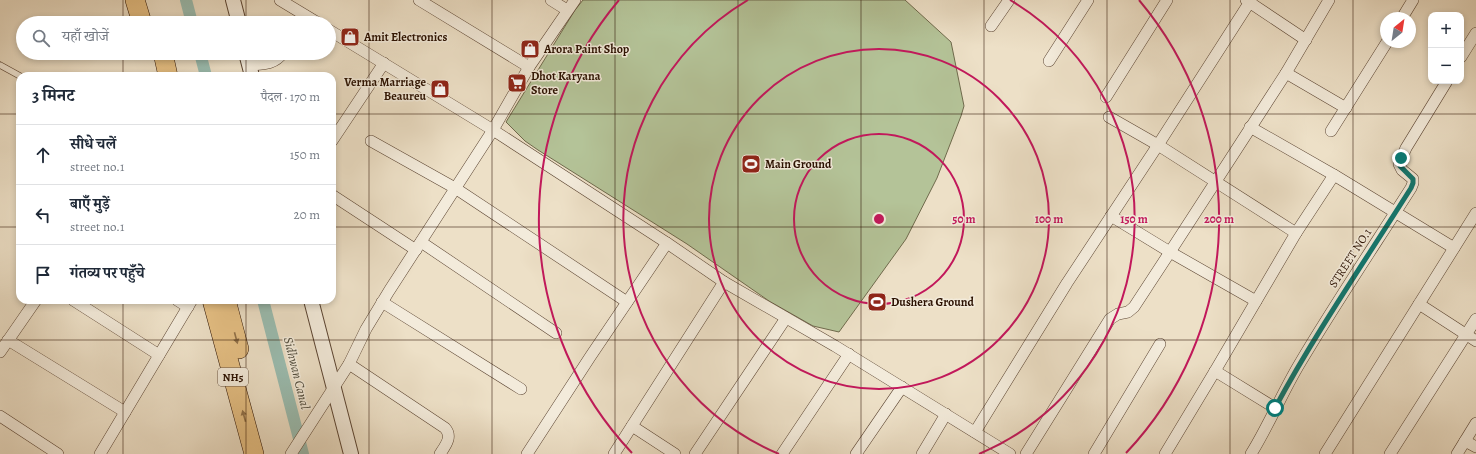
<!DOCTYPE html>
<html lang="hi">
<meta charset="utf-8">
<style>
body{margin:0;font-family:Alegreya,"Noto Serif Devanagari",serif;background:#f2f2f3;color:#1f2937}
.controls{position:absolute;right:12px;top:12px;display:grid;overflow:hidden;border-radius:8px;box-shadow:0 2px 6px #0003}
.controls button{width:36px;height:36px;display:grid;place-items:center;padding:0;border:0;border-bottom:1px solid #e0e1e3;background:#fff;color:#1f2937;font:20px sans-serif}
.compass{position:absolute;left:1380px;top:12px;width:36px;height:36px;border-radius:50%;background:#fff;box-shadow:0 2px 6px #0003;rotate:30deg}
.stop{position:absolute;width:12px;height:12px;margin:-9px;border:3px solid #0f766e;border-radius:50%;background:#fff}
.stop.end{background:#0f766e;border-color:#fff;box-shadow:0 1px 4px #0008}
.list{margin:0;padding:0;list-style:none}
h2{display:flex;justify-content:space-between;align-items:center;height:52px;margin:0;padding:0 16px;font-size:17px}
h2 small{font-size:13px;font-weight:400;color:#747a83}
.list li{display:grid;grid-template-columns:26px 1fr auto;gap:12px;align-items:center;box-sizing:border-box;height:60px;padding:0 16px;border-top:1px solid #e0e1e3}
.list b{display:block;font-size:15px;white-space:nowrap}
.list p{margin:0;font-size:13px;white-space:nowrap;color:#747a83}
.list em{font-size:13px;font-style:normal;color:#747a83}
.icon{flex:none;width:22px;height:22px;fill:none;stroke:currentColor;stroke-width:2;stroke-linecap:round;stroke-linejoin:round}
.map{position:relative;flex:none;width:1476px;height:454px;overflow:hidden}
.search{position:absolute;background:#fff;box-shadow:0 2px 6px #0003;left:16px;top:16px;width:320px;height:44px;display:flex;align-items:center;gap:10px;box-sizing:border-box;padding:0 14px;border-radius:22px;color:#747a83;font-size:15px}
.panel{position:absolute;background:#fff;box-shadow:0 2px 6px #0003;left:16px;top:72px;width:320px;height:232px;border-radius:12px}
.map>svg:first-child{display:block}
.green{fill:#b4c398;stroke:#6f6a4c}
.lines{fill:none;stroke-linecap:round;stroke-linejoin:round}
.canal{stroke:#9abdb1;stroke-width:12}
.service-casing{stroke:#5b4432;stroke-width:7}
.minor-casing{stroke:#5b4432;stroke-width:12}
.tertiary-casing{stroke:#5b4432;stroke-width:16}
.trunk-casing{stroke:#2a1000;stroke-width:20}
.service{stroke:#f3ebdb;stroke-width:5.5}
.minor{stroke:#f3ebdb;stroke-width:11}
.tertiary{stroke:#f3ebdb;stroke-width:14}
.trunk{stroke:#e6c084;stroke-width:19}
.oneway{fill:#917149}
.route{stroke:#0f766e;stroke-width:5}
.grid{fill:none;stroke:#2a1000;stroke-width:1;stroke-opacity:0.55}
.ring{fill:none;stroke:#c2185b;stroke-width:2}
.labels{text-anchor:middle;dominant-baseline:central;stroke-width:3;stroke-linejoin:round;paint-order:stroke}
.shield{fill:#f3ebdb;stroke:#665242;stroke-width:1}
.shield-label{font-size:11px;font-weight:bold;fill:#2a1000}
.poi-label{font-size:12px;font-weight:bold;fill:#2a1000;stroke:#f3ebdb;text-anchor:start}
.street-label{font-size:12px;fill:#2a1000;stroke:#f3ebdb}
.water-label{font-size:13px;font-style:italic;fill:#514d3e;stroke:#f3ebdb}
.centre{fill:#c2185b;stroke:#f3ebdb;stroke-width:2}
.ring-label{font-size:12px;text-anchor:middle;font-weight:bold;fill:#c2185b;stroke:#f3ebdb;stroke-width:3;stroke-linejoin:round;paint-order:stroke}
</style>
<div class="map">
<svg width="1476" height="454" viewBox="0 0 1476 454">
<rect width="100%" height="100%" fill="#ede0c7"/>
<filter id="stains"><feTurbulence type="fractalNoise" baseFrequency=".005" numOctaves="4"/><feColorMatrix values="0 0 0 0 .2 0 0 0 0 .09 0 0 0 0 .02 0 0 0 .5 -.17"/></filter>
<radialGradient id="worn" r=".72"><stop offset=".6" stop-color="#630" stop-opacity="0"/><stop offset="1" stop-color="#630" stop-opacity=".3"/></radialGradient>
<polygon class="green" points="583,0 905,0 951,42 964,106 961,116 937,178 906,239 839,332 813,326 769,301 687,244 538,150 525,141 506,122 575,10"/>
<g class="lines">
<g class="canal">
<polyline points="186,0 192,23"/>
<polyline points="200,53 206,76"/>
<polyline points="263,300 303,454"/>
</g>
<g class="service-casing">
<polyline id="service" points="0,65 20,76"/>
</g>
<g class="minor-casing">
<g id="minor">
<polyline points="280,0 318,23"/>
<polyline points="419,0 529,67"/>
<polyline points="551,0 567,10"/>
<polyline points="1246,0 1306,40"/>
<polyline points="1402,18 1413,0"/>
<polyline points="991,26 1009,0"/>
<polyline points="329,30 493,130 667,243 724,282 835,346 1010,454"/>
<polyline points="1461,57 1476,33"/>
<polyline points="1049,61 1088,0"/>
<path d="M249,65C263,64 274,65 283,53"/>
<polyline points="1286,73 1346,108"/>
<polyline points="1106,97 1167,0"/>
<polyline points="1109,117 1158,145 1296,233"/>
<polyline points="1250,127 1334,175 1454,248"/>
<polyline points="1331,131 1387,42"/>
<polyline points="332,141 384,63"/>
<polyline points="371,141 455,188 627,302"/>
<polyline points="332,195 416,250"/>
<polyline points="1111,216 1170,252 1256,301"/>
<polyline points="421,242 556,333"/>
<polyline points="73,300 159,355"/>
<polyline points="177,300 188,307"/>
<polyline points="382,302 521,389"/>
<polyline points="1419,304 1476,341"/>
<polyline points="8,340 125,412"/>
<polyline points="0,352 36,300"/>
<path d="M349,364L445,428C453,437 445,446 440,454"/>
<polyline points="1215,371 1275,408"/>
<polyline points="0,416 58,454"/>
<polyline points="632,426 675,454"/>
<polyline points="975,432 1067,283 1158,145 1251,0"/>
<polyline points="1465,441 1476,447"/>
<polyline points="100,454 192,300"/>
<polyline points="291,454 349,364 366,329 389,291 493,130 529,67 575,0"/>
<polyline points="527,454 590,357 667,243"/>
<polyline points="614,454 724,282"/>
<polyline points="695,454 786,318"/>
<polyline points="782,454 849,354"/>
<polyline points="856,454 902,387"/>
<polyline points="922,454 946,414"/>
<polyline points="1026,454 1110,319 1118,314 1128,312 1134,307 1170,252 1286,73 1329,0"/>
<polyline points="1094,454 1160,344"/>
<polyline points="1165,454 1215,371 1296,233 1334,175"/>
<path d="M1251,454C1269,425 1282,393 1300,363C1335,304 1374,246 1411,188L1413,183V179L1402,170L1399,164L1406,148L1447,81"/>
<polyline points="1325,454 1476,213"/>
<polyline points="1390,454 1476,319"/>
<polyline points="1457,454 1476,423"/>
</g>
</g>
<g class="tertiary-casing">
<g id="tertiary">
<polyline points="233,0 239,23"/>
<polyline points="246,53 252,76"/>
<polyline points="311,300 351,454"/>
</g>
</g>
<g class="trunk-casing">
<g id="trunk">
<polyline points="135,0 142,23"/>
<polyline points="163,53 168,76"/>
<polyline points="212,300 254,454"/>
<polyline points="226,300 239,349"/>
</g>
</g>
<use href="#service" class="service"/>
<use href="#minor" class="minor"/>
<use href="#tertiary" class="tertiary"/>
<use href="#trunk" class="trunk"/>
</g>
<defs><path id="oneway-solid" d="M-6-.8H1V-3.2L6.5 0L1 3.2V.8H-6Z"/></defs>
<g class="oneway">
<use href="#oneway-solid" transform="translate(236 338) rotate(75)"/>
<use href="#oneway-solid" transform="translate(244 416) rotate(-105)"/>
</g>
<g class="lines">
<path class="route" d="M1275,408C1316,332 1365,261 1411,188L1413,183V179L1400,166L1401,158"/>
</g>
<path class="grid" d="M123,0V23M246,0V23M369,0V454M492,0V454M615,0V454M738,0V454M861,0V454M984,0V454M1107,0V454M1230,0V454M1353,0V454M123,53V76M246,53V76M0,114H20M332,114H1476M0,227H20M332,227H1476M123,300V454M246,300V454M0,340H1476"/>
<g class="ring">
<circle cx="879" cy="219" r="85"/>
<circle cx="879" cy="219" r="170"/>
<path d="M779 454A255 255 0 0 1 748 0M1010 0A255 255 0 0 1 979 454"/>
<path d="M632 453A340 340 0 0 1 619 0M1139 0A340 340 0 0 1 1126 453"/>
</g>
<defs>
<g id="shop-square" transform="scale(1)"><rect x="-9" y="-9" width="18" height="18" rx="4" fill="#8f2418" stroke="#f3ebdb"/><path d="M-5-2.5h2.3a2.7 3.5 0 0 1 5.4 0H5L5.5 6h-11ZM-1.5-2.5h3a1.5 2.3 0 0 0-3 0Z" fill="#fff"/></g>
<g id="supermarket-square" transform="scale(1)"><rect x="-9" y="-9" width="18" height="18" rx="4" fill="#8f2418" stroke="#f3ebdb"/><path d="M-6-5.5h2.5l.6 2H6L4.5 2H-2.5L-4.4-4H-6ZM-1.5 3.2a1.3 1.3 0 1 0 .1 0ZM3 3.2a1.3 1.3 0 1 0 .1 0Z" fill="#fff"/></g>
<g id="stadium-square" transform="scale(1)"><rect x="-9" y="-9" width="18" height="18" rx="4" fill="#8f2418" stroke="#f3ebdb"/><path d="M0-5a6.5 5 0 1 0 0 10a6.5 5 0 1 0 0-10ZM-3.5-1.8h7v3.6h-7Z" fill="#fff"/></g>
</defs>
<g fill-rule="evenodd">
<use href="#shop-square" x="350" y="37"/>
<use href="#shop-square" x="530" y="49"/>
<use href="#supermarket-square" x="517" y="83"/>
<use href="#shop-square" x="440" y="89"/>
<use href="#stadium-square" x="751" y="164"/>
<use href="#stadium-square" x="877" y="302"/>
</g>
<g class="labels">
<rect class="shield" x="218" y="368" width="30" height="18" rx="3"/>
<g class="shield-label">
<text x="233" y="377">NH5</text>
</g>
<g class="poi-label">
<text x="364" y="37">Amit Electronics</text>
<text x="544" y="49">Arora Paint Shop</text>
<text x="531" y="76">Dhot Karyana<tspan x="531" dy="14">Store</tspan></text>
<text x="426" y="82" text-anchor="end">Verma Marriage<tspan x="426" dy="14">Beaureu</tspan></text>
<text x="765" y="164">Main Ground</text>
<text x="891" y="302">Dushera Ground</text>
</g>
<g class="street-label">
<text transform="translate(1350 258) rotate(-57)">STREET NO.1</text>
</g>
<g class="water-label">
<text transform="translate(297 373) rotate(76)">Sidhwan Canal</text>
</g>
</g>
<circle cx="879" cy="219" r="6" class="centre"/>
<g class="ring-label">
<text x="964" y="223">50 m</text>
<text x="1049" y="223">100 m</text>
<text x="1134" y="223">150 m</text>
<text x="1219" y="223">200 m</text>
</g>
<rect width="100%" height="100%" filter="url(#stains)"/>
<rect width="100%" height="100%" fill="url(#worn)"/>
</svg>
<div class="controls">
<button>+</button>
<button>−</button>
</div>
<svg class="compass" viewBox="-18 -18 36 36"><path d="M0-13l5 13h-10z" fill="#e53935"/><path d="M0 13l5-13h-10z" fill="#747a83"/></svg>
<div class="stop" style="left:1275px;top:408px"></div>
<div class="stop end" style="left:1401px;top:158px"></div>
<div class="search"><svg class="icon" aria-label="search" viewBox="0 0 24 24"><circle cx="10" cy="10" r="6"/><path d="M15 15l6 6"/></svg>यहाँ खोजें</div>
<section class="panel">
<h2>3 मिनट<small>पैदल · 170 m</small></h2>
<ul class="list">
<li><svg class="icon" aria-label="ahead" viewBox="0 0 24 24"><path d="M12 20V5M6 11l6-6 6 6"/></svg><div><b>सीधे चलें</b><p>street no.1</p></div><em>150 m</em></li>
<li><svg class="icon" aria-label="left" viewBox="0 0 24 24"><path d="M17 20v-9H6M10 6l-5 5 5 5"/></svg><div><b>बाएँ मुड़ें</b><p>street no.1</p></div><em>20 m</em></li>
<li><svg class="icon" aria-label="arrive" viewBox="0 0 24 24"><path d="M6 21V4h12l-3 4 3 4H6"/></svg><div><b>गंतव्य पर पहुँचे</b></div></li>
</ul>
</section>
</div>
